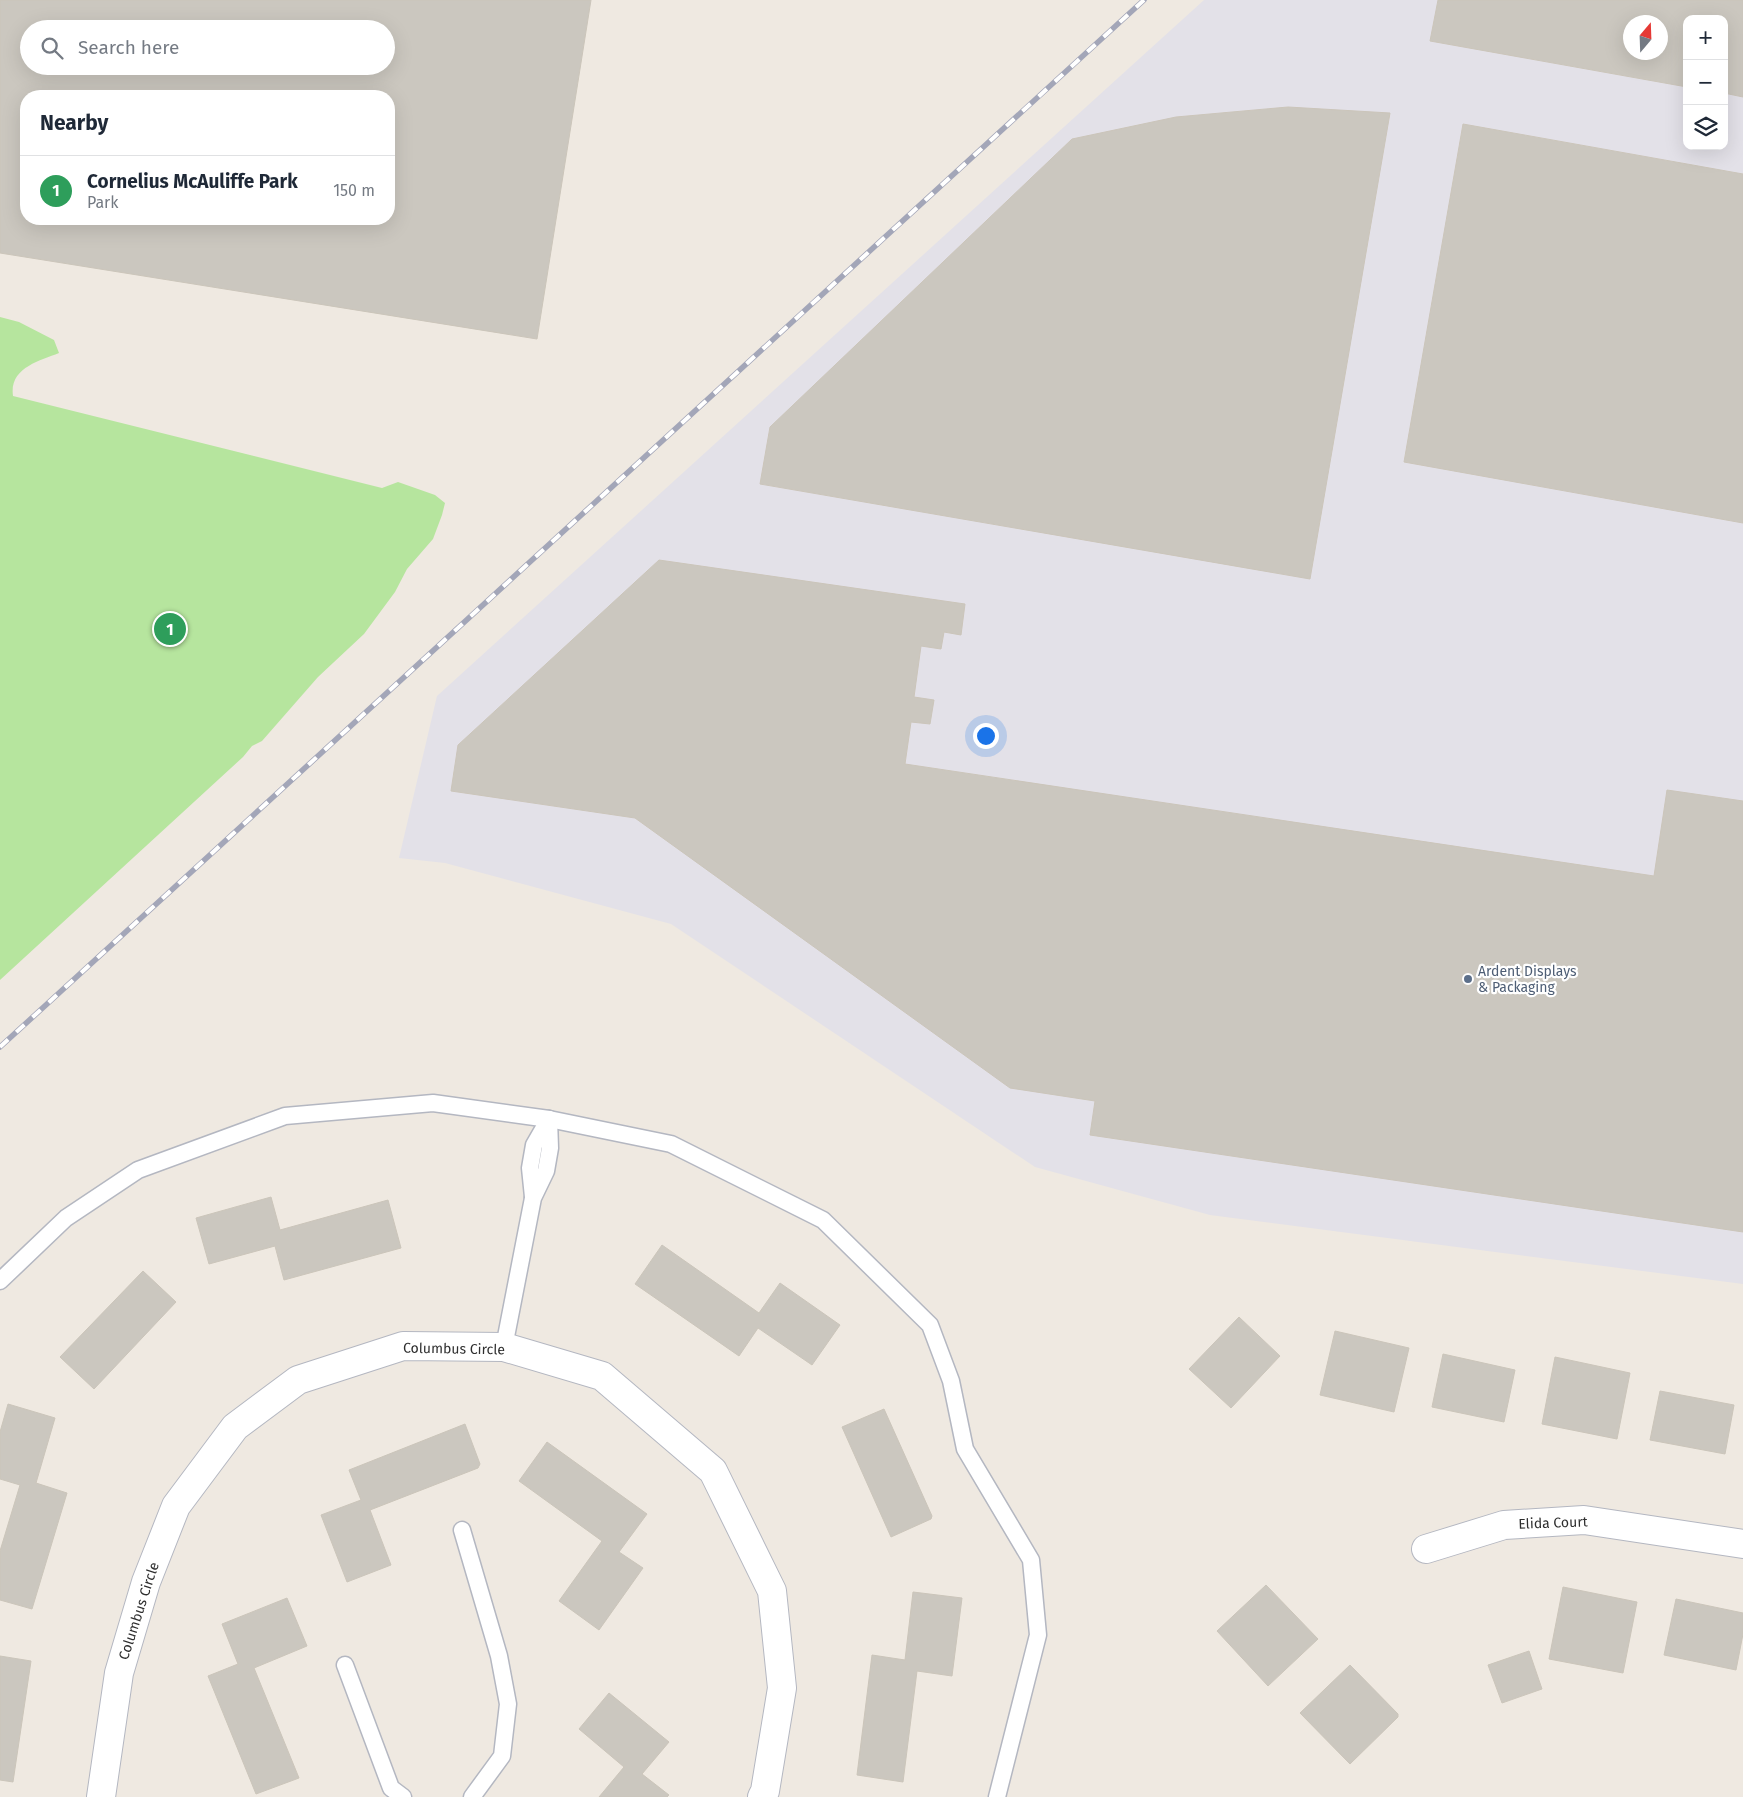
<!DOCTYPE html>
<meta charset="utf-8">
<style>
body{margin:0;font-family:"Fira Sans",sans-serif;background:#f6f6f7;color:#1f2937}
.controls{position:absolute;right:15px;top:15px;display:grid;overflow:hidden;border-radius:10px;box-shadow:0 5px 20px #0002}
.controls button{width:45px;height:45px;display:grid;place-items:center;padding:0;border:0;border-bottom:1px solid #e0e1e3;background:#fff;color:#1f2937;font:25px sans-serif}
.compass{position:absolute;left:1623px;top:15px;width:45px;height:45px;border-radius:50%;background:#fff;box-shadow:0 5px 20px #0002;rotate:19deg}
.you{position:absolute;left:985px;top:735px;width:18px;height:18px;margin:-12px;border:4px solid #fff;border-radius:50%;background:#1a73e8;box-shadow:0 0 0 8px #1a73e833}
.badge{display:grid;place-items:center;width:32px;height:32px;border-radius:50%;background:#b45309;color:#fff;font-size:16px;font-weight:700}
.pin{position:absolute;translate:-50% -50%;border:2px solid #fff;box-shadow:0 1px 5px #0006}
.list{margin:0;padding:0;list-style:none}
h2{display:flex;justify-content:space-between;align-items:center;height:65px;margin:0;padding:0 20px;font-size:21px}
h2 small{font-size:16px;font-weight:400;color:#747a83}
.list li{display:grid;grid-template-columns:32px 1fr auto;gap:15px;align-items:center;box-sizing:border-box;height:70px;padding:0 20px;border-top:1px solid #e0e1e3}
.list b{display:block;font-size:19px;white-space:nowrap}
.list p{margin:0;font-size:16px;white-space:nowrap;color:#747a83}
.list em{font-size:16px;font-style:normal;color:#747a83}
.icon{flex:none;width:28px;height:28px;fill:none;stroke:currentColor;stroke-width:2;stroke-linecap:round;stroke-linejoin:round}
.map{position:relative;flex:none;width:1743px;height:1797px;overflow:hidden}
.search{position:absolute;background:#fff;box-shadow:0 5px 20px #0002;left:20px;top:20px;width:375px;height:55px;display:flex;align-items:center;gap:12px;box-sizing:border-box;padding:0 18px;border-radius:28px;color:#747a83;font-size:19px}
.panel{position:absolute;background:#fff;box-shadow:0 5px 20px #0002;left:20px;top:90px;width:375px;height:135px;border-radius:20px}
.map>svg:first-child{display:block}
.industrial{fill:#e3e1e8;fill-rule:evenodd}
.green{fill:#b6e59e}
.building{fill:#cbc7bf;stroke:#cbc5ba;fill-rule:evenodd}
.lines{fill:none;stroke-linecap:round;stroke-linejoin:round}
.service-casing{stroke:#b4b7c1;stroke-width:19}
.minor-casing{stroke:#b4b7c1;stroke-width:30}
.service{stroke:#fff;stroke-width:16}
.minor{stroke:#fff;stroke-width:28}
.rail-casing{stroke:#a3a6b8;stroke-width:5.5}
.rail{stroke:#fff;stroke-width:4;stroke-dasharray:11;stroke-linecap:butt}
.service-dot{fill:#5c6f8a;stroke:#fff;stroke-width:2}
.labels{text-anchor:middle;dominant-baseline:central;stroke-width:4.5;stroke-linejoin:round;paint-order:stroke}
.service-label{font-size:14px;fill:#4e5e75;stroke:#fff;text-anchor:start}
.street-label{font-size:14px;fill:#2e2e2e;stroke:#fff}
</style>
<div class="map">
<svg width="1743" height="1797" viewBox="0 0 1743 1797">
<rect width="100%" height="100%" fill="#efe9e1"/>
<path class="industrial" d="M1204,0H1743V1284L1210,1215L1035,1167L671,924L445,863L399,858L437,696ZM1687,19H1724V146H1687ZM1630,22H1660V52H1630Z"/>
<path class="green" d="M0,317L19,322L54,340L59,353C39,361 9,368 13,396L382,488L398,482L435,495L445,503L442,515L433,539L407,569L395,592L364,634L318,677L262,741L252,746L243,757L0,980Z"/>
<g class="building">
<path d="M0,0H591L537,339L0,253ZM29,29H386V66H29ZM26,96H389V219H26Z"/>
<path d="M1438,0H1743V97L1724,93V19H1687V87L1430,41ZM1630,22H1660V52H1630Z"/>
<polygon points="1288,107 1390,113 1310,579 760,484 770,427 1072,139 1176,117"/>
<polygon points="1463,124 1743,174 1743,523 1404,462"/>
<polygon points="659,560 965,604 961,635 944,632 941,649 921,646 914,697 934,700 930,724 911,722 905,764 1654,876 1667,790 1743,801 1743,1232 1090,1135 1095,1101 1010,1088 635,818 451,791 458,745"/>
<polygon points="271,1197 280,1230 388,1200 401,1248 284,1280 275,1246 209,1264 196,1218"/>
<polygon points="662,1245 759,1313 780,1283 840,1325 812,1365 758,1328 739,1356 635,1284"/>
<polygon points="143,1271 176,1302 94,1389 60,1357"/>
<polygon points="1239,1317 1280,1356 1231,1408 1189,1369"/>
<polygon points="1335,1331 1409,1348 1394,1412 1320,1395"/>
<polygon points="1443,1354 1515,1370 1504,1422 1432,1407"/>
<polygon points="1555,1357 1630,1373 1617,1439 1542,1424"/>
<polygon points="1660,1391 1734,1405 1725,1454 1650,1440"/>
<polygon points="8,1404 55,1418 36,1483 67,1493 32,1609 0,1600 0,1551 20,1485 0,1479 0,1432"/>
<polygon points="884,1409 932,1516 931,1519 891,1537 842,1427"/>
<polygon points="465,1424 480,1464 478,1468 370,1510 391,1565 347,1582 321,1515 361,1500 349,1470"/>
<polygon points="547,1442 647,1514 619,1552 643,1568 599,1630 559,1601 602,1541 519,1481"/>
<polygon points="1266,1585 1318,1639 1268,1686 1217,1631"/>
<polygon points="1563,1587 1637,1602 1623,1673 1549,1659"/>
<polygon points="913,1592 962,1598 952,1676 917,1671 903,1782 857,1775 872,1655 905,1660"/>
<polygon points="287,1598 307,1646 254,1668 299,1778 256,1794 208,1676 238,1664 222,1624"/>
<polygon points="1676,1599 1743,1613 1743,1634 1736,1670 1664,1655"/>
<polygon points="1529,1651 1542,1689 1502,1703 1488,1665"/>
<polygon points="0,1656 31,1661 13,1782 0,1780"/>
<polygon points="1350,1665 1398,1714 1398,1717 1350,1764 1300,1713"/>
<polygon points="609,1693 669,1742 642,1774 669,1795 667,1797 599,1797 624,1767 579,1729"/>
</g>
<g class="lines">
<g class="service-casing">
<g id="service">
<polyline points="533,1197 530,1168 534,1145 549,1119"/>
<polyline points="0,1281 66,1218 138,1170 285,1116 433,1103 549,1119 671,1144 823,1220 930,1325 951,1381 965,1449 1031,1560 1038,1635 997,1797"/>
<polyline points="504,1347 533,1198 546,1171 550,1148 549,1119"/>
<polyline points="462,1530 499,1656 508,1704 502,1756 472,1797"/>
<polyline points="345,1665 391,1788 403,1797"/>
</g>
</g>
<g class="minor-casing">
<g id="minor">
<polyline points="1426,1549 1504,1525 1584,1520 1743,1544"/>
<polyline points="101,1797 119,1673 146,1582 176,1506 235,1427 298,1380 403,1346 504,1347 602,1376 713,1471 772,1591 782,1688 765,1791 762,1797"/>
</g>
</g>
<use href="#service" class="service"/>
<use href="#minor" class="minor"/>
<g class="rail-casing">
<polyline id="rail" points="0,1047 1144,0"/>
</g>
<use href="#rail" class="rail"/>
</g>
<circle class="service-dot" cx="1468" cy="979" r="5"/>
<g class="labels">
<g class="service-label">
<text x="1478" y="971">Ardent Displays<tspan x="1478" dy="16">&amp; Packaging</tspan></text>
</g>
<g class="street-label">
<text transform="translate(454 1349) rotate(1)">Columbus Circle</text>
<text transform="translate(1553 1523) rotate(-2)">Elida Court</text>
<text transform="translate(139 1611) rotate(-72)">Columbus Circle</text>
</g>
</g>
</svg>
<div class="controls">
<button>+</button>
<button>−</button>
<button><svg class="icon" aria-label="layers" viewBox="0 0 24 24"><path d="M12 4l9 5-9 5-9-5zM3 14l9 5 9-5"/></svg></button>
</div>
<svg class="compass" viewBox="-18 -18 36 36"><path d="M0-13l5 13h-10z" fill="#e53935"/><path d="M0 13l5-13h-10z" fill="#747a83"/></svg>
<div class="you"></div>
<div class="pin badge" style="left:170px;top:629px;background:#2e9e5b">1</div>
<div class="search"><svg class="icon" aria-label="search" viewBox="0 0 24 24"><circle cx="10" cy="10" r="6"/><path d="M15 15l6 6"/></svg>Search here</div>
<section class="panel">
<h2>Nearby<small></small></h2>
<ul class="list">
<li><span class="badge" style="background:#2e9e5b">1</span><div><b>Cornelius McAuliffe Park</b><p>Park</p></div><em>150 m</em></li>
</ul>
</section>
</div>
